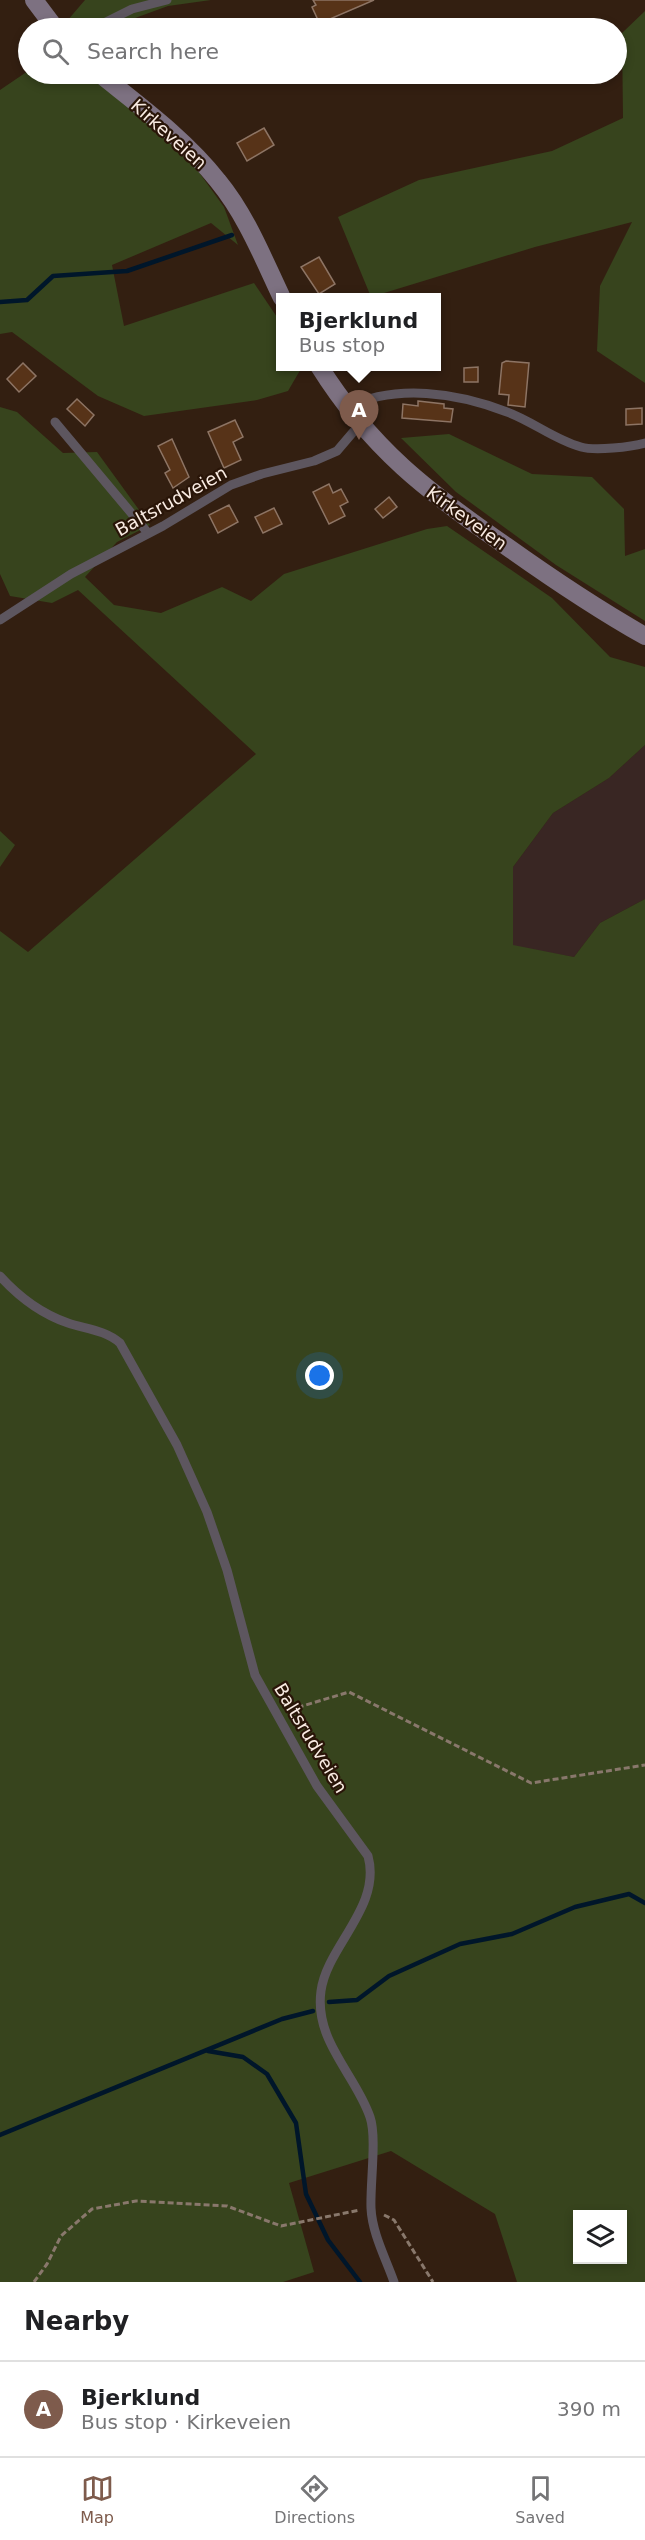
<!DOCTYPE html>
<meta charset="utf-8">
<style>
body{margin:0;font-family:"DejaVu Sans",sans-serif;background:#f6f6f6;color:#202124}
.controls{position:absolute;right:18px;bottom:18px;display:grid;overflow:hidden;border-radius:0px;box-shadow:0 3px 9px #0003}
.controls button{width:54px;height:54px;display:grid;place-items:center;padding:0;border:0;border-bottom:2px solid #e0e0e0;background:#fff;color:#202124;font:30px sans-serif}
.you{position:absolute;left:320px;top:1376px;width:21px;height:21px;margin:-15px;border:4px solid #fff;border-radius:50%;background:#1a73e8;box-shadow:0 0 0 9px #1a73e833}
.badge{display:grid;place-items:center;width:39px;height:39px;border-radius:50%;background:#7e5b4c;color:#fff;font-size:20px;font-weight:700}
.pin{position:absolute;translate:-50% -50px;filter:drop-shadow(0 2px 3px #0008)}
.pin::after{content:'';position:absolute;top:32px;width:21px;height:18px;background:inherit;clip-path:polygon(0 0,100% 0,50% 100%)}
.popup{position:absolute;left:276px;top:293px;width:165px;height:78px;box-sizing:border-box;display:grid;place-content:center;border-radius:0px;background:#fff;filter:drop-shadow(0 2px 4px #0005);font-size:20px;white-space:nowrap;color:#757577}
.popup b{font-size:22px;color:#202124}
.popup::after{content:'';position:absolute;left:50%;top:100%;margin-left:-12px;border:12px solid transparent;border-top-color:#fff}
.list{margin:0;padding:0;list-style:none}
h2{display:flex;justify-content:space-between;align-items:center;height:78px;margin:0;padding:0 24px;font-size:26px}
h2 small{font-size:20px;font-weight:400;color:#757577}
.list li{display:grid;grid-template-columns:39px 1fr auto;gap:18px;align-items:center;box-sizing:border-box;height:96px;padding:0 24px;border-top:2px solid #e0e0e0}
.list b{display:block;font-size:22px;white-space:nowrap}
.list p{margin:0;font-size:20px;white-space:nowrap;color:#757577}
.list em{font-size:20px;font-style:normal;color:#757577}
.icon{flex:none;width:33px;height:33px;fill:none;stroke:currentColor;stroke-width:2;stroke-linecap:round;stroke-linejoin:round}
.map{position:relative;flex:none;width:645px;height:2282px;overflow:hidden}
.search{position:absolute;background:#fff;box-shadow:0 3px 9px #0003;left:18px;right:18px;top:18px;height:66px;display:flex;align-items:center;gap:15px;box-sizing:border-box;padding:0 21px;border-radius:33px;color:#757577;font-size:22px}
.sheet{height:174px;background:#fff}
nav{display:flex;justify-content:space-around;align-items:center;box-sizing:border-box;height:84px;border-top:2px solid #e0e0e0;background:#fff;font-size:16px;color:#757577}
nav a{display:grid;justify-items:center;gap:3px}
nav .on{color:#7e5b4c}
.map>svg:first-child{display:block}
.industrial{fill:#392623}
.green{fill:#37441d;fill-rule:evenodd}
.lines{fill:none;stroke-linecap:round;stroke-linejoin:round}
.stream{stroke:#00162a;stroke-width:4.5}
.building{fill:#573318;stroke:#8d7464;stroke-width:1.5}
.path{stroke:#89786c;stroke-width:3;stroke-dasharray:6 3;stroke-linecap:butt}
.lane{stroke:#5d565f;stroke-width:9}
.secondary{stroke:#7d7181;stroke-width:18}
.labels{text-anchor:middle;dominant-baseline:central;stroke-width:4.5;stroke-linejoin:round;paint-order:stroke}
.street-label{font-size:18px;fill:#f9ebe2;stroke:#291508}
</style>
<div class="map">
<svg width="645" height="2282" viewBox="0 0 645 2282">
<rect width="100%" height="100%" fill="#331f11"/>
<polygon class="industrial" points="645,745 645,899 600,923 574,957 513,946 513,867 553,813 609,778"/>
<g class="green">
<polygon points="85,0 211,0 168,6 116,25 116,28 61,28"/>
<polygon points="645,11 645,383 597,351 600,286 632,222 535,247 371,297 338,217 419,180 552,151 623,118 622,33"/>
<polygon points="28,71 113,74 146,120 193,164 224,207 238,245 211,223 112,265 124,326 254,283 281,323 281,366 302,367 288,391 257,400 144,416 98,396 12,332 0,334 0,90"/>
<path d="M0,407L17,412L63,453L97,452L150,525L117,542L85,577L114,605L161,613L222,587L251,601L284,574L427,529L447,526L552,598L610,657L645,667V745L609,778L553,813L513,867V945L574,957L600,923L645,899V2282H517L495,2214L391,2151L289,2183L314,2272L283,2282H0V931L28,952L256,754L78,590L52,603L10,596L0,574ZM578,2214H622V2260H578Z"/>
<polygon points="449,434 532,474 592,477 624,509 625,556 645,549 645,621 556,565 456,492 401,438"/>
<polygon points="0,831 15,845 0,867"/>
</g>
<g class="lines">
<g class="stream">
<polyline points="0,302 27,300 53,276 127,271 232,235"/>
<polyline points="329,2002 357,2000 389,1976 460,1944 512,1934 575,1907 629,1894 645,1903"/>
<polyline points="208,2051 243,2057 267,2074 296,2123 306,2194 328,2240 360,2282"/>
<polyline points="0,2135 282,2019 313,2011"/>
</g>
</g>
<g class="building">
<polygon points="313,0 374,0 323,22 322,19 318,20 312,7 316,5"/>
<polygon points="264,128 274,145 247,161 237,143"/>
<polygon points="319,257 335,284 319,294 301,267"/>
<polygon points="506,361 529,363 525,407 508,405 509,395 499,394 502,363"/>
<polygon points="23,363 36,376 19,392 7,379"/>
<polygon points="478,367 478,382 464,382 464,368"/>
<polygon points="77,399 94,415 85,426 67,409"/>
<polygon points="418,401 444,404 444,408 453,409 451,422 402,418 403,404 418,406"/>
<polygon points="642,408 642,424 626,425 626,409"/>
<polygon points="235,420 243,437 233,442 241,460 224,468 208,432"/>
<polygon points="172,439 189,477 173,488 165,473 170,470 158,446"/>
<polygon points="329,484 333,493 341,489 348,502 340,506 345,516 329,524 313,492"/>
<polygon points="389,497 397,507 383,518 375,509"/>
<polygon points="229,505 238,522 218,533 209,515"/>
<polygon points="274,508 282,524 263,533 255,517"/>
</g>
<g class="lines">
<g class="path">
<polyline points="289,1710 349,1692 531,1783 645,1765"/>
<polyline points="384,2215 394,2220 433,2282"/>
<polyline points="34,2282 47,2264 61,2236 92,2209 136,2201 227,2206 281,2226 360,2210"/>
</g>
<g class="lane">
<polyline points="94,28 132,9 167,0"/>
<path d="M347,408C395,383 458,393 507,412C532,421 555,440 581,447C595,451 631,447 645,443"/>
<polyline points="55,422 148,533"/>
<polyline points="0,620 71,574 163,526 231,485 262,474 314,461 337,451 360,424"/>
<path d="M0,1276C19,1297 42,1314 68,1323C86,1329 105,1330 120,1343L177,1445L207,1512L227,1570L255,1675L317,1786L368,1856C382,1907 327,1946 321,1991C314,2041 356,2075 370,2117C377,2137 370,2184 371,2208C372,2233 386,2259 394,2282"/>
</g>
<g class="secondary">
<polyline points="34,0 55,28"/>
<path d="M100,74C141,107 185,139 218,181C246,215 263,258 282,298"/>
<path d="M319,366C371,449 428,492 506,546C551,578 597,609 645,636"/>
</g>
</g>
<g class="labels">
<g class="street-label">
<text transform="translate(169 134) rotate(42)">Kirkeveien</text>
<text transform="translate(171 501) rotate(-29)">Baltsrudveien</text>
<text transform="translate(467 518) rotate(36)">Kirkeveien</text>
<text transform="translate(311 1738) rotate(59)">Baltsrudveien</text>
</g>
</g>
</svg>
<div class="controls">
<button><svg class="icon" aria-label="layers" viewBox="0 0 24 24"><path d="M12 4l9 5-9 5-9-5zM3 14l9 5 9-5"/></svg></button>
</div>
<div class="you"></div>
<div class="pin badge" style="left:359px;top:440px">A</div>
<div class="popup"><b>Bjerklund</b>Bus stop</div>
<div class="search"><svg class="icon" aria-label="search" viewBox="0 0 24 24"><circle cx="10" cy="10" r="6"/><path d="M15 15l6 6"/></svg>Search here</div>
</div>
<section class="sheet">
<h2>Nearby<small></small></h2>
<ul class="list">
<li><span class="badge">A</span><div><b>Bjerklund</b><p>Bus stop · Kirkeveien</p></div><em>390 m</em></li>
</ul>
</section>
<nav>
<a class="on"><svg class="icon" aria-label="map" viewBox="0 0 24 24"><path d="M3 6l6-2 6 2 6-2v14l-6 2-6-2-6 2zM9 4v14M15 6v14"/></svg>Map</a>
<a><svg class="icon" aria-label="directions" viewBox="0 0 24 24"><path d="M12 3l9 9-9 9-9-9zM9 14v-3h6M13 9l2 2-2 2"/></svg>Directions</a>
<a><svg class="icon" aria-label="saved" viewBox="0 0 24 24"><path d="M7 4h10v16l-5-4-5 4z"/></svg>Saved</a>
</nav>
